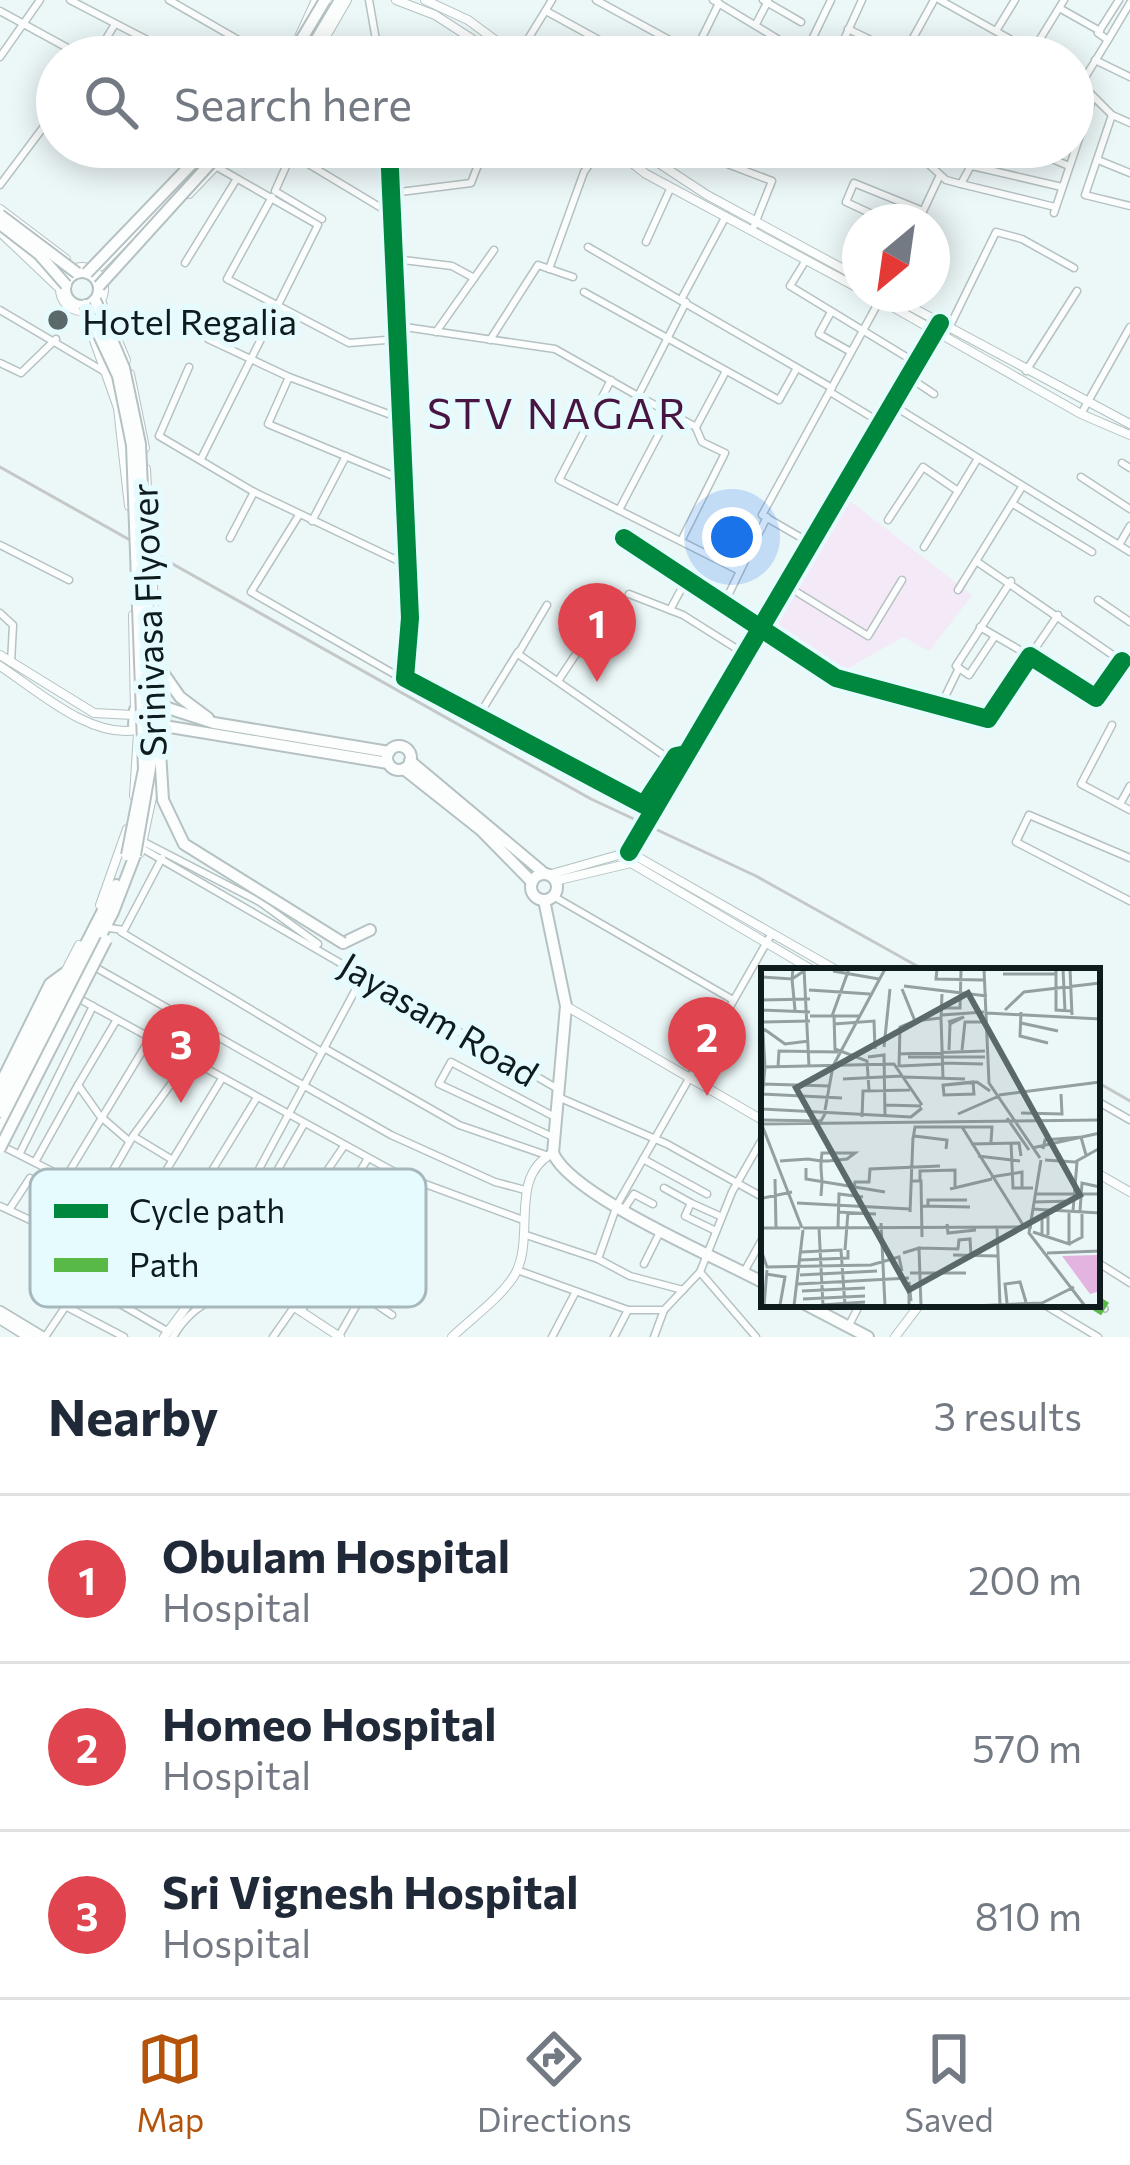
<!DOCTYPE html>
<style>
body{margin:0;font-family:Commissioner,sans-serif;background:#f2f2f3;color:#1f2937}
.compass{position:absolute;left:842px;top:204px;width:108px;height:108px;border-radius:50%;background:#fff;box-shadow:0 6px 30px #0003;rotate:209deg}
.you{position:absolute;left:732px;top:537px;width:42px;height:42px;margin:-30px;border:9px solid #fff;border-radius:50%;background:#1a73e8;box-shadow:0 0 0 18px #1a73e833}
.badge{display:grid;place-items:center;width:78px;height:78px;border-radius:50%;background:#b45309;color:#fff;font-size:39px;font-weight:700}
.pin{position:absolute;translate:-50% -99px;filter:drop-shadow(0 3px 6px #0008)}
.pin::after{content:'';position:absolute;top:63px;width:42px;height:36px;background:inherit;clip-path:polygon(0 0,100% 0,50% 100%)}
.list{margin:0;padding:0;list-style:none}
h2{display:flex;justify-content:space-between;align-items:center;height:156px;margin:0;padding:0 48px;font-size:51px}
h2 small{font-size:39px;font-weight:400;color:#747a83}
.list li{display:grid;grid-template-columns:78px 1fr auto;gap:36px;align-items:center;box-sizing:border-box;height:168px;padding:0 48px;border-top:3px solid #e0e1e3}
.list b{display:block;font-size:45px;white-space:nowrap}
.list p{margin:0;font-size:39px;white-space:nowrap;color:#747a83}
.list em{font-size:39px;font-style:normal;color:#747a83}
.icon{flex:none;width:66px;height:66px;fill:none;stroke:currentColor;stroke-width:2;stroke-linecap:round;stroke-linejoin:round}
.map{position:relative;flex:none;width:1130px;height:1337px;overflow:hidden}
.search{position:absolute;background:#fff;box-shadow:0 6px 30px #0003;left:36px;right:36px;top:36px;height:132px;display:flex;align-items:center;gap:30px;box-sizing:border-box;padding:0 42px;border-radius:66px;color:#747a83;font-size:45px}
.sheet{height:660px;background:#fff}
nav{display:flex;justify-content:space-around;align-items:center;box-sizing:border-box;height:168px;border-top:3px solid #e0e1e3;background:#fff;font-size:33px;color:#747a83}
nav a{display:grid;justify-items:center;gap:6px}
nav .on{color:#b45309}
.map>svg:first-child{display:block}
.green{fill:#f4e9f6}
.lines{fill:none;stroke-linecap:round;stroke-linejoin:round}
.tertiary-tunnel{stroke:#cbd6d7;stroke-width:8;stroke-dasharray:8 4;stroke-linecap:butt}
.pedestrian-casing{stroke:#b5c1c2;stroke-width:8}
.minor-casing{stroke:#b5c1c2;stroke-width:9}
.tertiary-casing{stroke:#b5c1c2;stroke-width:10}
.secondary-casing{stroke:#b5c1c2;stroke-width:12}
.primary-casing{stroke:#b5c1c2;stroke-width:14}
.pedestrian{stroke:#fcfefe;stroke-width:4.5}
.minor{stroke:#fcfefe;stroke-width:6}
.tertiary{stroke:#fcfefe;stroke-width:8}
.secondary{stroke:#fcfefe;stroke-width:9}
.primary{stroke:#fcfefe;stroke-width:10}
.rail{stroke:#c5c8c8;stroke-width:3}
.tertiary-bridge-casing{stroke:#b5c1c2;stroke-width:10;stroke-linecap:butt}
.primary-bridge-casing{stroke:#b5c1c2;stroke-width:14;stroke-linecap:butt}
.tertiary-bridge{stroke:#fcfefe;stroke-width:8}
.primary-bridge{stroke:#fcfefe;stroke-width:10}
.quiet{stroke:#58b947;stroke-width:15;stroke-dasharray:30 15;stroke-linecap:butt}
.cycleway-casing{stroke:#e6fbfe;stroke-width:26}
.cycleway{stroke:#00873e;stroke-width:18}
.poi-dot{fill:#5c696a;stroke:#e6fbfe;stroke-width:4.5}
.labels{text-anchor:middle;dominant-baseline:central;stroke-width:12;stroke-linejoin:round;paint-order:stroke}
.poi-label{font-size:36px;fill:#0f1c1e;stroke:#e6fbfe;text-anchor:start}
.street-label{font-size:36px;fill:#0f1c1e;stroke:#e6fbfe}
.quarter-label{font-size:42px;letter-spacing:3px;fill:#481543;stroke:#e6fbfe}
.inset-road{fill:none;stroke:#949fa1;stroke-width:3}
.view{fill:#5c696a;fill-opacity:0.15;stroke:#5c696a;stroke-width:6}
.inset-edge{fill:none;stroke:#0f1c1e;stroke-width:6}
.key{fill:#e6fbfe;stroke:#a6b8bb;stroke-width:3}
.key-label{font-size:33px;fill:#0f1c1e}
</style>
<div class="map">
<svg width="1130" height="1337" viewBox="0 0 1130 1337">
<rect width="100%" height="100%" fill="#ecf7f8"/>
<polygon class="green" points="846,498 972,595 929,651 903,637 843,671 768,626"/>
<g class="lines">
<g class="tertiary-tunnel">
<polyline points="635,842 654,811"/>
<polyline points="639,845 655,810"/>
</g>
<g class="pedestrian-casing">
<polyline id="pedestrian" points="1097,1304 1105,1309"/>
</g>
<g class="minor-casing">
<g id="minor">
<polyline points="70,0 180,57"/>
<polyline points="169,0 268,57"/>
<polyline points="369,0 379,57"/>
<polyline points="596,0 695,54"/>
<polyline points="713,0 804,55"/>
<polyline points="763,0 801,22"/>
<polyline points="940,0 1042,57"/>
<polyline points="1119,0 1098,33 1108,40 1130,3"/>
<polyline points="1061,9 1100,31"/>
<polyline points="0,11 84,57"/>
<polyline points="546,11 630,57"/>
<polyline points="756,24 768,1"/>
<polyline points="848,29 902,55 907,50"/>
<polyline points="996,31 1015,0"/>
<polyline points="694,54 719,3"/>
<polyline points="805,54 831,0"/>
<polyline points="0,57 40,0"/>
<polyline points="95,57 115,24"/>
<polyline points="517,57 552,0"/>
<polyline points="663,57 672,41"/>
<polyline points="836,57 862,0"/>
<polyline points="921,57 907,49 934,0"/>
<polyline points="1029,57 1064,0"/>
<polyline points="1095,60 1130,77"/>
<polyline points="1073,82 1081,84 1108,40"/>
<polyline points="1081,84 1112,115 1130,123"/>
<polyline points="1073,110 1086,87"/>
<polyline points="1112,115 1085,195 1130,206"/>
<polyline points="163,147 196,163"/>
<polyline points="280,147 393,215"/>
<polyline points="354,147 390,167"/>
<polyline points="389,147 410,618 405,678 644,805 676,756 686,754"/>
<polyline points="683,147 772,181 752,231"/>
<polyline points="748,147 776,162 793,147"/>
<polyline points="910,147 946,180 961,184"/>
<polyline points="981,147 961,184 1055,207"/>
<polyline points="1000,147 1026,155 1033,151 1069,166"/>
<polyline points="292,153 275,191 322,219"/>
<polyline points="1098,160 1130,173"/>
<polyline points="972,166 1062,187"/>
<polyline points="0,185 57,109"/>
<polyline points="392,193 471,183 485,147"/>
<polyline points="272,197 227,279 349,343 398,339"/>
<polyline points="1054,213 1093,97"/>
<polyline points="889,222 846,202 854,183 923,211"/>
<polyline points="918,222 940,175"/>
<polyline points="646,242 671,187"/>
<polyline points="588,247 832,388"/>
<polyline points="395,259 452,266 474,278"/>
<polyline points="806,260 790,286 918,364"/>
<polyline points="185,263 236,180"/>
<polyline points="549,269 584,172 601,147"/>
<polyline points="584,292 779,400 797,368"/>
<polyline points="682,298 726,216"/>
<polyline points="686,302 638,396 696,427 726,371"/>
<polyline points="0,310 105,372"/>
<polyline points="831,312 819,334 851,352"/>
<polyline points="398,326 555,349 638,396"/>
<polyline points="436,332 494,250"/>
<polyline points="945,336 996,232 1022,239 1074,268"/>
<polyline points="208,339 289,377 268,424 403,480"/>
<polyline points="490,340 538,265 573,277"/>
<polyline points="0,363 21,373 56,339"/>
<polyline points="189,367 159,436 254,492 405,564"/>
<polyline points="1026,371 1077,291"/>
<polyline points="289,377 402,419"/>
<polyline points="910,378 934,394"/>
<polyline points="611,380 559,480 740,571 767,517"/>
<polyline points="830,392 883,424"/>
<polyline points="894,406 1130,552"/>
<polyline points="1081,414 1130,327"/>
<polyline points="201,459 318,225 217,167"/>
<polyline points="1122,463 1130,468"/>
<polyline points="1081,477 1130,509"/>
<polyline points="1013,504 1092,552"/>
<polyline points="619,510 670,413"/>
<polyline points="299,515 251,592 394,674 404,674"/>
<polyline points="888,520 923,467 958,491"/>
<polyline points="312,521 346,456"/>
<polyline points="230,538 254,492"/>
<polyline points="624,538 836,678 988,719 1030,656 1096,698 1122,661"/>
<polyline points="681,541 725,453 702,442 696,428"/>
<polyline points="812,544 762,515 883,294"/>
<polyline points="0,545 69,580"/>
<polyline points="1119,545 1130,526"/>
<polyline points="924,547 977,460"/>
<polyline points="712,557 733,519"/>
<polyline points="976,561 1130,667"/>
<polyline points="787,586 868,636 902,580"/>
<polyline points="958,590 1022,487"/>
<polyline points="629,594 683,615 745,654"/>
<polyline points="1098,600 1130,622"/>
<polyline points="547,605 518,654 672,761"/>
<polyline points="723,606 740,571"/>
<polyline points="670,610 685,582"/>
<polyline points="0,613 13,625 11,663"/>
<polyline points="980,627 1030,656 1058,615"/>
<polyline points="995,636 969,675 956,666 1011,581"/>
<polyline points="558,681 604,612"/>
<polyline points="942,703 959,668"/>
<polyline points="479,715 518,652"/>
<polyline points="1112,725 1081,784 1130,810"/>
<polyline points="1120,804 1130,786"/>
<polyline points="138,839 260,902 318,944"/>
<polyline points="138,846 558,1089"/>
<polyline points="1130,858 1029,815 1016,842 1130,901"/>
<polyline points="553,896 733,1000"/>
<polyline points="109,928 124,930 162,858"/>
<polyline points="121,932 322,1052"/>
<polyline points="93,966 391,1135 495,1182 525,1190"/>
<polyline points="76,997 398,1174 523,1220"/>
<polyline points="324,1048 459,1125 546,1155"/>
<polyline points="78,1085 116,1021"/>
<polyline points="558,1097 667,1144 764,1198"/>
<polyline points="1097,1101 1130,1120"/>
<polyline points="553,1116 451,1062 439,1084 555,1138"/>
<polyline points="133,1136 171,1159"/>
<polyline points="0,1145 99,1195 133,1136 187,1062"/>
<polyline points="20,1153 93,1006"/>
<polyline points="643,1159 707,1194"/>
<polyline points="35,1162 78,1085 100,1116 129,1141"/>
<polyline points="664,1188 691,1203 685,1216 716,1231"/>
<polyline points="691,1203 720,1216"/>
<polyline points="49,1205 149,1040"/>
<polyline points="0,1206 192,1295"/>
<polyline points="624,1209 634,1194 653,1204"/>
<polyline points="9,1210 30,1178"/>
<polyline points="233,1217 275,1245"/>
<polyline points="246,1225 304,1124"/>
<polyline points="526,1235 598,1259"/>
<polyline points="280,1240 392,1315"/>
<polyline points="221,1242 252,1259"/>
<polyline points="179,1244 144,1243 86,1227 99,1195 176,1229 256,1099"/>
<polyline points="351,1247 398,1174"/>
<polyline points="112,1260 221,1080"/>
<polyline points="1097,1262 1130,1283"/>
<polyline points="644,1264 660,1232"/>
<polyline points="517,1270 628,1310 664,1310 700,1272"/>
<polyline points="744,1272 764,1236"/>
<polyline points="206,1279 237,1210 364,974"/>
<polyline points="249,1285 344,1146"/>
<polyline points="683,1290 630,1276 598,1259 617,1205 772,933"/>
<polyline points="284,1300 368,1158"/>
<polyline points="1043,1304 1098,1337"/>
<polyline points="69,1308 124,1337"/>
<polyline points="301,1312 325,1270"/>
<polyline points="848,1327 860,1304"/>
<polyline points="339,1336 385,1255"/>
<polyline points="45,1337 82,1282 167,1331"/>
<path d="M173,1337C195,1300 223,1292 264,1293"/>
<polyline points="273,1337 294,1307"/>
<polyline points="552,1337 574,1295"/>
<polyline points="614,1337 628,1310"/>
<polyline points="654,1337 664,1310"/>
<polyline points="756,1337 700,1272 732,1192 764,1136"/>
</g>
</g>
<g class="tertiary-casing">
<g id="tertiary">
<polyline points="396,0 435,15 500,57"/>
<polyline points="425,0 468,20 518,57"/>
<polyline points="293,50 316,0"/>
<polyline points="314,57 347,0"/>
<polyline points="612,147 646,174 860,289"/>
<polyline points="634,147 707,195 860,278"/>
<polyline points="189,194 234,147"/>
<polyline points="0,209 66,259"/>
<polyline points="0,232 58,287"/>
<polyline points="101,266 216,147"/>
<circle cx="82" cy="289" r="22"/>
<polyline points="870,294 1081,414 1130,435"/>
<polyline points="887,294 1130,424"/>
<polyline points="101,301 126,360"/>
<polyline points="88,323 118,408 129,506"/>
<polyline points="130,374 145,448"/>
<polyline points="146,469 149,524"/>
<polyline points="153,587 155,633"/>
<polyline points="133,615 135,710"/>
<polyline points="0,655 94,713 133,715"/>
<path d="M0,666C37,690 90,739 137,730"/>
<polyline points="134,796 138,734"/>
<polyline points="655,810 940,323"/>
<polyline points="140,853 157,774"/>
<polyline points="548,875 629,852 838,971"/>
<polyline points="555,881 631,863 814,971"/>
<polyline points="100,905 127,829"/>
<polyline points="566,1006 764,1121"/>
<polyline points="0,1098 79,945"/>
<polyline points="1097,1173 1130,1192"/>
<polyline points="164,1337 206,1280 264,1287 340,1337"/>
<path d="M452,1337C472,1318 500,1298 514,1276C537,1238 507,1177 553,1153"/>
<polyline points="895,1337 920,1304"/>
</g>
</g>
<g class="secondary-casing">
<g id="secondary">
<polyline points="0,1311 43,1337"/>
<polyline points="0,1319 29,1337"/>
</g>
</g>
<g class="primary-casing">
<g id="primary">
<polyline points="306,57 340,0"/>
<circle cx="82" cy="289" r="17"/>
<polyline points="159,667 180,697 208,718"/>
<polyline points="163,710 165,724 155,734 145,735 134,725 135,710 149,702 214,723 389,752"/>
<polyline points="164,726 388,763"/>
<circle cx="399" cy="758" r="12"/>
<polyline points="410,761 545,874"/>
<polyline points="404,769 481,830 532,882"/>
<circle cx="544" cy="887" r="13"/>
<path d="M544,900L566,1006L553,1153C571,1196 718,1258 764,1283"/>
<polyline points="343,943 370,930"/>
<polyline points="0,1085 50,984 65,973"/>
<polyline points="0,1112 116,885"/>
<polyline points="0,1130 113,912 135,855"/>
<polyline points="805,1304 868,1337"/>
</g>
</g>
<use href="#pedestrian" class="pedestrian"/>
<use href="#minor" class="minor"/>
<use href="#tertiary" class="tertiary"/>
<use href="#secondary" class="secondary"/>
<use href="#primary" class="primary"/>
<g class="rail">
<polyline points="0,467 591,799 756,876 926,971"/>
<polyline points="1097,1082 1130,1101"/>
</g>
<g class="tertiary-bridge-casing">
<polyline id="tertiary-bridge" points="149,524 153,587"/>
</g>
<g class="primary-bridge-casing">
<g id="primary-bridge">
<polyline points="291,57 325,0"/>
<polyline points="0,215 77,273"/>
<polyline points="0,224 39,254 66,285"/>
<polyline points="87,273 208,147"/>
<polyline points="99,286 225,147"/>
<polyline points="95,300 124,368 140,444 154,745 135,855"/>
<polyline points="85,305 118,376 132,445 144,769 127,855"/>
<polyline points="150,626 159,634 160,720"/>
<polyline points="160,751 163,800 184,844 343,943"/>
<polyline points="0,1148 106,940"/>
</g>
</g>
<use href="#tertiary-bridge" class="tertiary-bridge"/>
<use href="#primary-bridge" class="primary-bridge"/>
<polyline class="quiet" points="1097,1304 1105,1309"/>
<g class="cycleway-casing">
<g id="cycleway">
<polyline points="389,147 410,618 405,678 644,805 676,756 686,754"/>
<polyline points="624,538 836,678 988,719 1030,656 1096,698 1122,661"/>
<polyline points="629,852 940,323"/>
</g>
</g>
<use href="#cycleway" class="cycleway"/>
</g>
<circle class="poi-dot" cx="58" cy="320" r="12"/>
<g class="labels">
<g class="poi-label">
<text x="82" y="320">Hotel Regalia</text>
</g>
<g class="street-label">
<text transform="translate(147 620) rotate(-92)">Srinivasa Flyover</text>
<text transform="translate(440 1018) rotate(31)">Jayasam Road</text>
</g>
<g class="quarter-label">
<text x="558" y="412">STV NAGAR</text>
</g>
</g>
<g transform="translate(761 968)">
<rect width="339" height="339" fill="#ecf7f8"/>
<path d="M336,287L339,323L329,326L301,288Z" fill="#e4b4e0"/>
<path class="inset-road" d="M43,1L48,98M176,1L175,11L222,12M223,1L228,115L279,190M295,1V42L311,43M302,1L304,43M309,1L311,47M72,3L118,11M242,6H295M0,9L31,11L32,1M143,18L226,28M48,22L109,26M0,32L49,31M0,33L4,99M182,40H199L200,3M1,42L49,44M34,42L31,11L43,3M244,42L263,24L339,15M260,44L259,68L287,75M226,45L339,51M181,47L223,44M49,48H98M71,48L88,1M73,48L74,81L106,93L108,122M180,50L182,110M154,53L180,50L181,26M2,54L49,53M187,54L203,49L189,56L188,82M260,55L297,63M73,56L113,53L114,81M3,61L24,76L48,73M123,79L129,21M201,82L204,54H224M137,86L224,83M107,89L123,87L124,149M147,89H224M182,95L222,96M72,98L124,1M139,98L182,96M0,99L133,96L161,137M17,99L18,83L77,84M138,99L139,59L154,53L141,21M143,109L204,111M82,111L141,108M212,114L213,126L183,127L182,117ZM0,116L69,118M185,117L216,114L229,123M0,126L81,130M238,127L339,114M124,137L160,138M0,141L150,149L161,140M0,142L4,99M64,142L72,98M260,145L301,146L300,126M197,146L238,128M101,149L102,123L149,122M246,150L268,182M2,152L60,153L65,144M0,156L339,152M1,157L41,260M201,159H231L230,174M153,168L186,172L185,181M152,171L154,159H201L264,260M250,174L252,220H272M210,176L258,175L260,188M271,180L339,165M282,181L284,172L320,169L325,187M217,188L259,193M280,192L268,265L324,338M284,192L314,194L339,180M19,193L47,191L60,193H67L86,191L94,185H61L60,193V200L61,214L60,228M45,200V211L124,224M230,209L261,204V220M14,211L15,260M150,213H160L161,269M159,213V203L194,202V221M93,221L94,214H108L109,201L179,198M189,221L231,211M273,226H338M272,234L313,233M36,235L149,241M160,238L209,239M0,239L2,230L31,224M167,239V232H206M271,241L339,245M312,243L316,194M319,243L321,215L339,219M76,244L115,246M149,244L152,169M120,255L124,338M186,256L187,265L215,262M77,259L78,226L102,229M0,260H39M42,260L271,259M58,260L62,338M236,260L239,337M272,264L308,276V243M281,267V249H287V267M308,276L321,269V244M159,280L198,281M197,281L198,272L209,271L210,287M0,282L6,299L110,297L138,289L141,303M84,282L87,244M40,284L80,282L84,338M142,285L158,280L160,338M286,285L339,283M192,287L236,288M39,292L87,290V282M149,305H205M5,306L24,309L19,337M39,307L116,303M37,316L148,310M41,323L104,320M42,331L104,328M246,335L244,316L259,314L265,334M3,338L6,302M33,338L42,262M46,338L104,334M148,338V314L150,333M211,338L281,335L313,319"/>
<path class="view" d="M207,25L319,227L148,322L35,120Z"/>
<rect width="339" height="339" class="inset-edge"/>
</g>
<rect x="30" y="1169" width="396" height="138" rx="18" class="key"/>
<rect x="54" y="1204" width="54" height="14" fill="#00873e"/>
<rect x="54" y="1258" width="54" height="14" fill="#58b947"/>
<g class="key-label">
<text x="129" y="1223">Cycle path</text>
<text x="129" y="1277">Path</text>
</g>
</svg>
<svg class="compass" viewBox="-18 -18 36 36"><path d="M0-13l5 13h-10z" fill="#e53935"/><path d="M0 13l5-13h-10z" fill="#747a83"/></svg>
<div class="you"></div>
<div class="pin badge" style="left:597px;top:682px;background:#e0444e">1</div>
<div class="pin badge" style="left:707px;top:1096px;background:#e0444e">2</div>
<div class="pin badge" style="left:181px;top:1103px;background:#e0444e">3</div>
<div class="search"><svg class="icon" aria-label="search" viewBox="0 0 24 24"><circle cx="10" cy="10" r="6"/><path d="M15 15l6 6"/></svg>Search here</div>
</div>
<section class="sheet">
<h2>Nearby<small>3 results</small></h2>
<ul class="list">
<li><span class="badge" style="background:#e0444e">1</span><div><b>Obulam Hospital</b><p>Hospital</p></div><em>200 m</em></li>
<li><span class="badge" style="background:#e0444e">2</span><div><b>Homeo Hospital</b><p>Hospital</p></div><em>570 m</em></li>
<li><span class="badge" style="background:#e0444e">3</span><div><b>Sri Vignesh Hospital</b><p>Hospital</p></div><em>810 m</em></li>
</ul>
</section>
<nav>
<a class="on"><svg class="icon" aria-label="map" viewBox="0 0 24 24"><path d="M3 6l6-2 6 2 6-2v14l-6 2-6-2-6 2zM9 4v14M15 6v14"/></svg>Map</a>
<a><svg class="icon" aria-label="directions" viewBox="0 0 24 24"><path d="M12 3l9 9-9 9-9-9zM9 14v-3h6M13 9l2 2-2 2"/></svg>Directions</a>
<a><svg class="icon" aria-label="saved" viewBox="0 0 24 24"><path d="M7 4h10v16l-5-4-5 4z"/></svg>Saved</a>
</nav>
